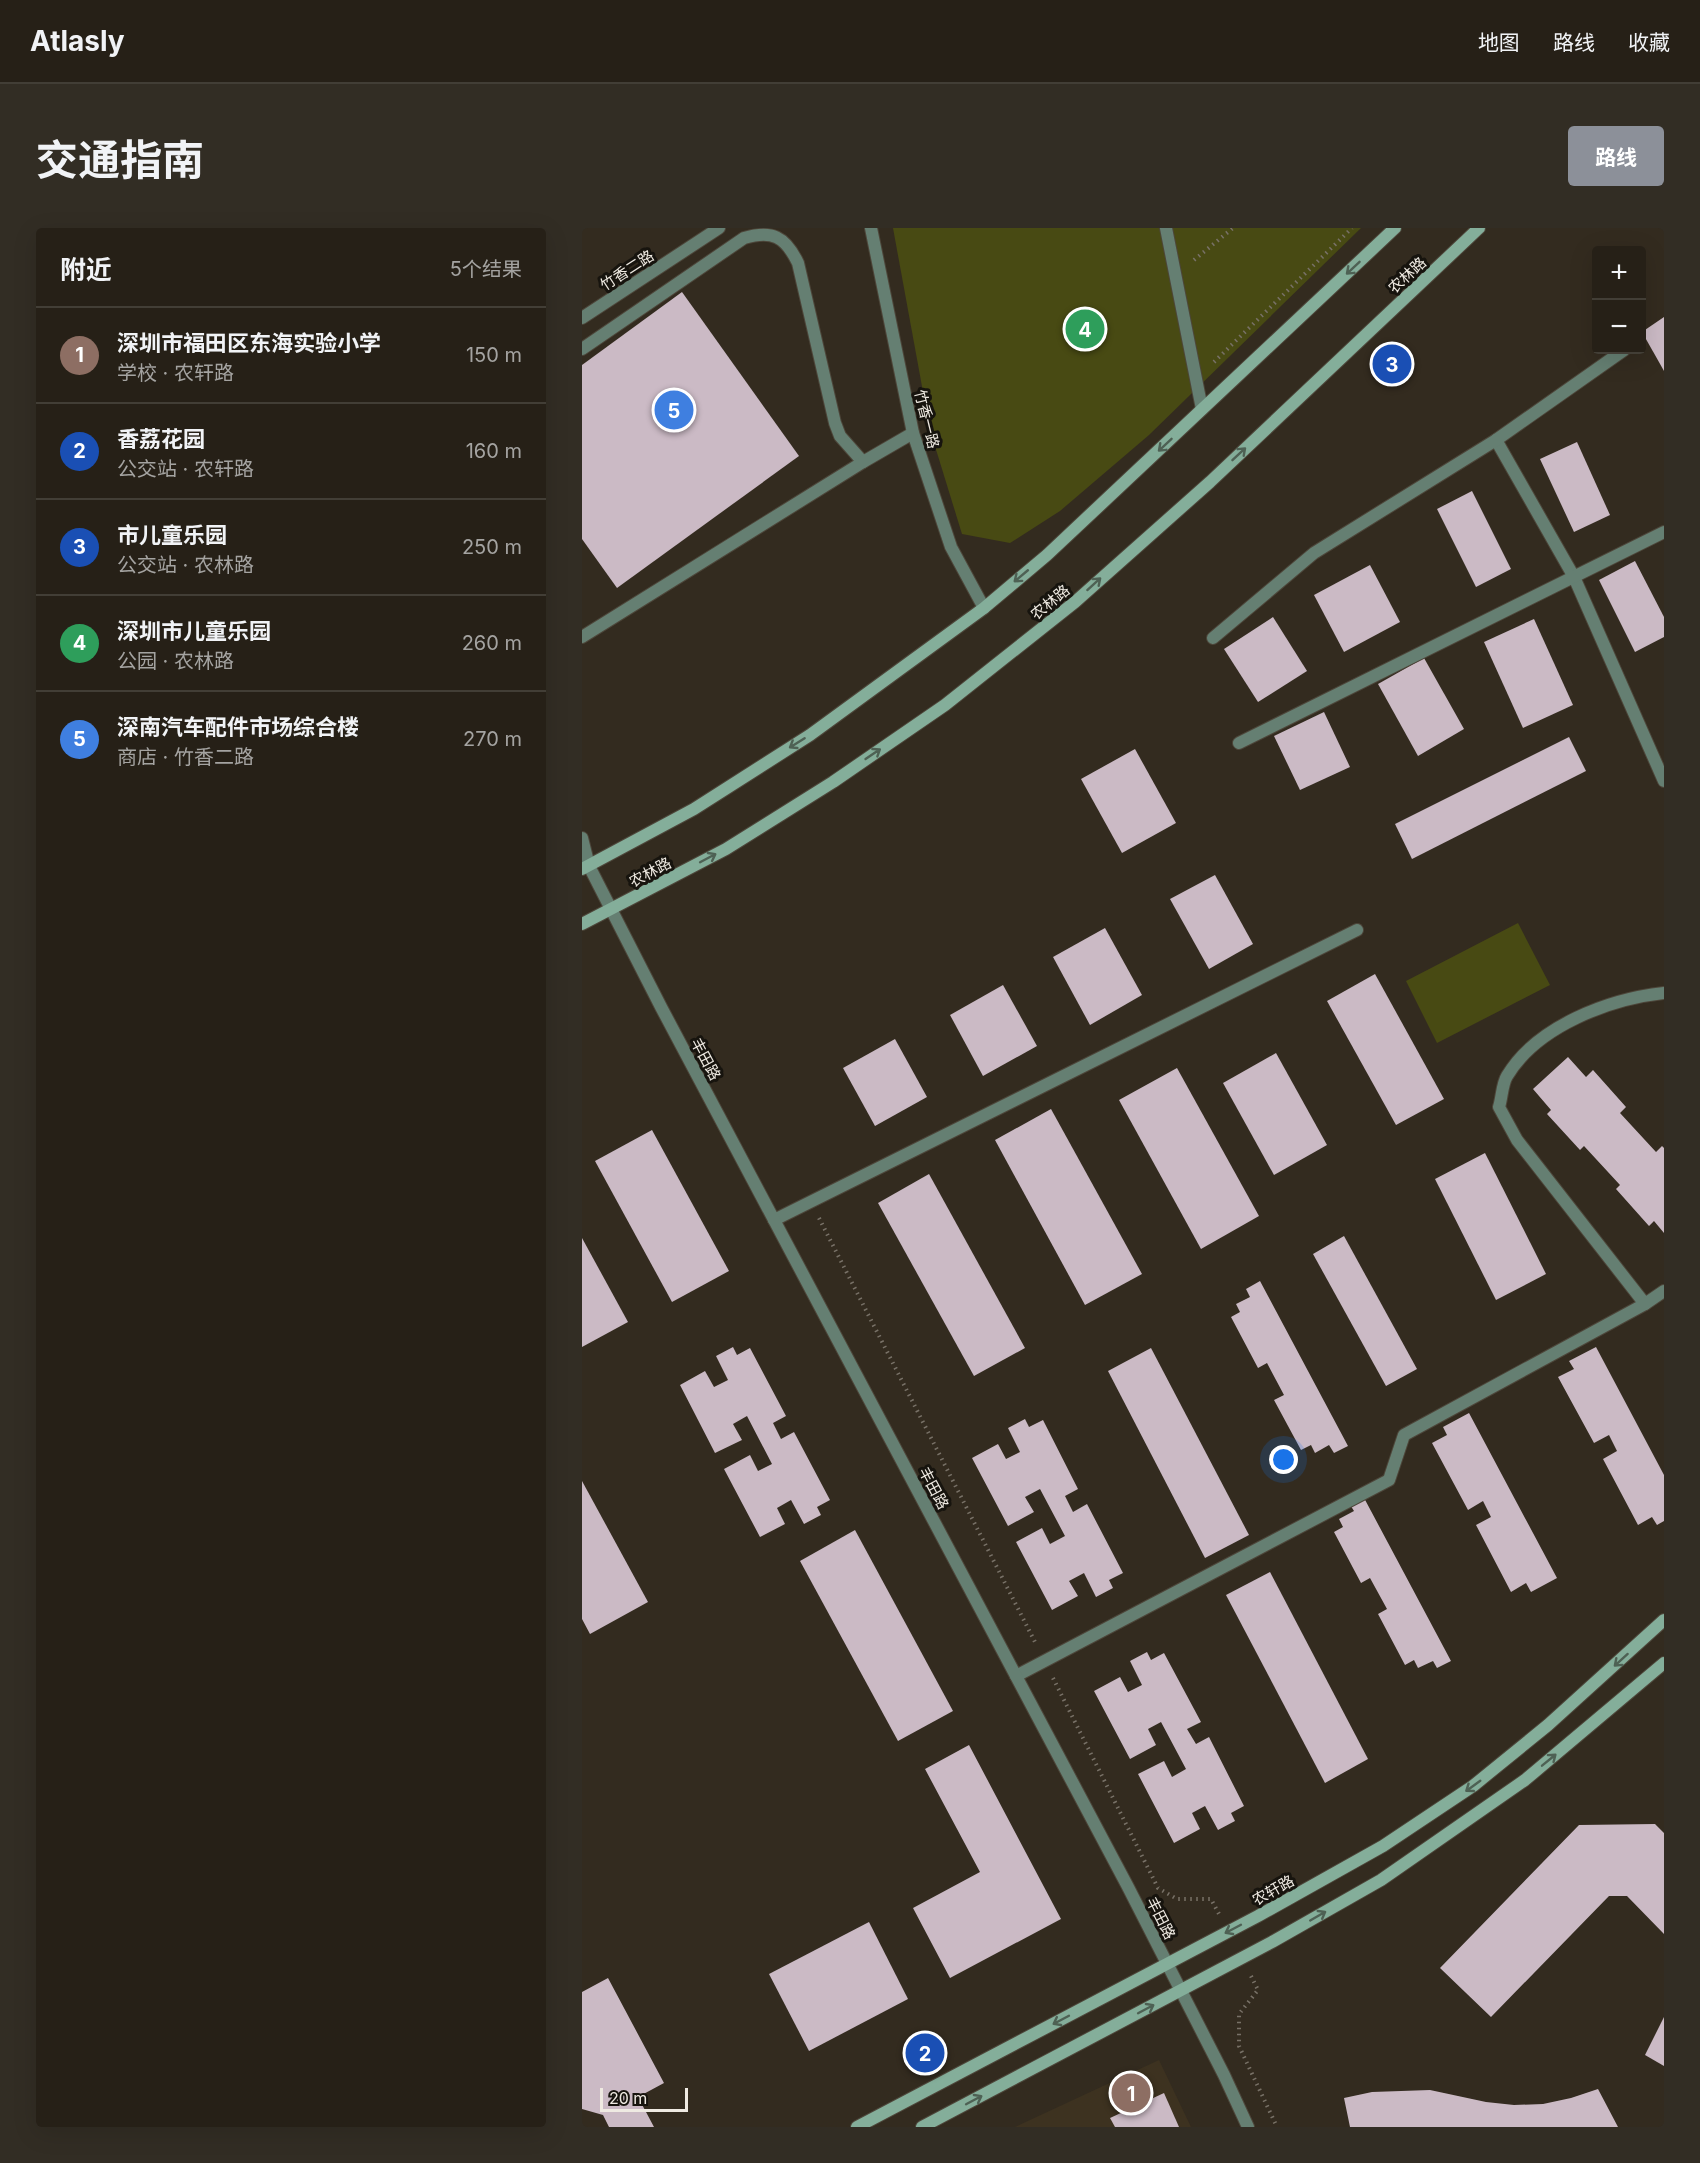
<!DOCTYPE html>
<html lang="zh">
<meta charset="utf-8">
<style>
body{margin:0;font-family:Inter,"Noto Sans SC",sans-serif;background:#322d24;color:#f1f3f6}
.controls{position:absolute;right:18px;top:18px;display:grid;overflow:hidden;border-radius:6px;box-shadow:0 6px 24px #0002}
.controls button{width:54px;height:54px;display:grid;place-items:center;padding:0;border:0;border-bottom:2px solid #423e36;background:#262017;color:#f1f3f6;font:30px sans-serif}
.scale{position:absolute;left:18px;bottom:15px;width:88px;box-sizing:border-box;padding-left:6px;border:3px solid #efeae2;border-top:0;font-size:16px;line-height:21px;white-space:nowrap;color:#efeae2;-webkit-text-stroke:4px #17140e;paint-order:stroke}
.you{position:absolute;left:702px;top:1232px;width:21px;height:21px;margin:-15px;border:4px solid #fff;border-radius:50%;background:#1a73e8;box-shadow:0 0 0 9px #1a73e833}
.badge{display:grid;place-items:center;width:39px;height:39px;border-radius:50%;background:#8c9099;color:#fff;font-size:20px;font-weight:700}
.pin{position:absolute;translate:-50% -50%;border:3px solid #fff;box-shadow:0 2px 6px #0006}
.list{margin:0;padding:0;list-style:none}
h2{display:flex;justify-content:space-between;align-items:center;height:78px;margin:0;padding:0 24px;font-size:26px}
h2 small{font-size:20px;font-weight:400;color:#a4a3a1}
.list li{display:grid;grid-template-columns:39px 1fr auto;gap:18px;align-items:center;box-sizing:border-box;height:96px;padding:0 24px;border-top:2px solid #423e36}
.list b{display:block;font-size:22px;white-space:nowrap}
.list p{margin:0;font-size:20px;white-space:nowrap;color:#a4a3a1}
.list em{font-size:20px;font-style:normal;color:#a4a3a1}
.map{position:relative;flex:none;width:1082px;height:1899px;overflow:hidden;border-radius:6px}
header{display:flex;align-items:center;gap:36px;box-sizing:border-box;height:84px;padding:0 30px;background:#262017;border-bottom:2px solid #423e36}
header strong{font-size:28px}
nav{display:flex;gap:33px;margin-inline-start:auto;font-size:21px}
.intro{display:flex;align-items:center;justify-content:space-between;box-sizing:border-box;height:144px;padding:0 36px}
h1{margin:0;font-size:42px}
.button{padding:15px 27px;border-radius:6px;background:#8c9099;color:#fff;font-size:21px;font-weight:700}
main{display:flex;gap:36px;padding:0 36px}
aside{flex:1;background:#262017;border-radius:6px;box-shadow:0 6px 24px #0002}
.map>svg:first-child{display:block}
.built{fill:#3d3220}
.green{fill:#484a13}
.building{fill:#cbbac5}
.lines{fill:none;stroke-linecap:round;stroke-linejoin:round}
.lane-casing{stroke:#4d463a;stroke-width:14}
.street-casing{stroke:#4d463a;stroke-width:14}
.secondary-casing{stroke:#4d463a;stroke-width:14}
.path{stroke:#787167;stroke-width:4;stroke-dasharray:1.5 4.5;stroke-linecap:butt}
.lane{stroke:#657f72;stroke-width:12}
.street{stroke:#657f72;stroke-width:12}
.secondary{stroke:#84ae9a;stroke-width:12}
.oneway{stroke:#4e6154}
.labels{text-anchor:middle;dominant-baseline:central;stroke-width:6;stroke-linejoin:round;paint-order:stroke}
.street-label{font-size:15px;fill:#efeae2;stroke:#17140e}
</style>
<header>
<strong>Atlasly</strong>
<nav><a>地图</a><a>路线</a><a>收藏</a></nav>
</header>
<div class="intro"><h1>交通指南</h1><a class="button">路线</a></div>
<main>
<aside>
<h2>附近<small>5个结果</small></h2>
<ul class="list">
<li><span class="badge" style="background:#8d6e63">1</span><div><b>深圳市福田区东海实验小学</b><p>学校 · 农轩路</p></div><em>150 m</em></li>
<li><span class="badge" style="background:#1a4fb4">2</span><div><b>香荔花园</b><p>公交站 · 农轩路</p></div><em>160 m</em></li>
<li><span class="badge" style="background:#1a4fb4">3</span><div><b>市儿童乐园</b><p>公交站 · 农林路</p></div><em>250 m</em></li>
<li><span class="badge" style="background:#2e9e5b">4</span><div><b>深圳市儿童乐园</b><p>公园 · 农林路</p></div><em>260 m</em></li>
<li><span class="badge" style="background:#3f7fe0">5</span><div><b>深南汽车配件市场综合楼</b><p>商店 · 竹香二路</p></div><em>270 m</em></li>
</ul>
</aside>
<div class="map">
<svg width="1082" height="1899" viewBox="0 0 1082 1899">
<rect width="100%" height="100%" fill="#332b1f"/>
<polygon class="built" points="577,1832 609,1899 433,1899"/>
<g class="green">
<polygon points="311,0 779,0 567,207 478,283 428,315 380,306 348,202"/>
<polygon points="936,695 968,757 855,815 824,753"/>
</g>
<g class="building">
<polygon points="100,64 217,228 35,360 0,311 0,137"/>
<polygon points="1082,89 1082,143 1060,104"/>
<polygon points="995,214 1028,287 992,304 958,231"/>
<polygon points="890,263 929,341 894,359 855,281"/>
<polygon points="1053,333 1082,389 1082,409 1053,424 1017,352"/>
<polygon points="788,337 818,394 762,424 732,367"/>
<polygon points="691,389 725,443 676,474 642,421"/>
<polygon points="952,391 991,477 941,500 902,414"/>
<polygon points="842,430 882,501 836,528 796,456"/>
<polygon points="742,484 768,539 718,562 692,508"/>
<polygon points="987,509 1004,543 830,631 813,596"/>
<polygon points="553,521 594,595 540,625 499,551"/>
<polygon points="633,647 671,716 627,741 588,671"/>
<polygon points="523,700 560,767 508,797 471,729"/>
<polygon points="793,746 862,871 814,897 745,773"/>
<polygon points="421,757 455,818 401,848 368,787"/>
<polygon points="313,811 345,869 293,898 261,840"/>
<polygon points="694,825 745,917 692,947 641,855"/>
<polygon points="986,829 1004,849 1011,842 1044,879 1038,885 1074,924 1080,918 1082,920 1082,1005 1072,993 1067,998 1034,961 1038,957 1002,918 998,922 965,886 969,882 951,861"/>
<polygon points="595,840 677,988 619,1021 537,872"/>
<polygon points="469,881 560,1046 503,1077 413,912"/>
<polygon points="70,902 147,1043 90,1074 13,933"/>
<polygon points="903,925 964,1046 914,1072 853,951"/>
<polygon points="347,946 443,1120 392,1148 296,975"/>
<polygon points="762,1008 835,1141 804,1158 731,1026"/>
<polygon points="0,1010 46,1094 0,1119"/>
<polygon points="678,1053 766,1218 752,1225 747,1217 733,1225 729,1217 719,1222 692,1172 702,1167 685,1135 676,1140 649,1089 658,1084 654,1076 668,1069 664,1061"/>
<polygon points="151,1119 155,1127 168,1120 204,1188 191,1195 199,1211 212,1204 248,1272 235,1279 239,1287 222,1296 209,1272 195,1280 203,1296 178,1309 142,1241 168,1227 176,1243 190,1236 165,1188 151,1196 160,1212 133,1225 98,1157 123,1143 132,1159 146,1152 134,1128"/>
<polygon points="1014,1119 1082,1247 1082,1293 1075,1297 1070,1289 1056,1297 1021,1231 1035,1223 1027,1207 1012,1215 976,1149 992,1141 987,1133"/>
<polygon points="569,1120 667,1307 623,1330 526,1143"/>
<polygon points="887,1185 975,1350 949,1364 944,1355 929,1364 894,1297 909,1289 901,1273 886,1282 850,1215 865,1207 861,1199"/>
<polygon points="443,1191 447,1199 461,1192 496,1261 483,1268 491,1284 505,1276 541,1345 527,1352 531,1360 514,1369 502,1345 487,1353 496,1368 470,1382 434,1314 460,1300 468,1316 483,1308 458,1261 443,1269 452,1284 426,1298 390,1230 416,1216 424,1231 438,1224 426,1200"/>
<polygon points="0,1253 66,1374 8,1406 0,1391"/>
<polygon points="781,1268 869,1433 855,1440 851,1433 836,1440 832,1432 823,1437 796,1386 805,1381 788,1350 779,1355 752,1304 761,1299 757,1291 772,1283 767,1275"/>
<polygon points="273,1302 371,1483 316,1513 218,1333"/>
<polygon points="688,1344 786,1531 743,1555 644,1367"/>
<polygon points="565,1424 569,1432 582,1425 619,1494 605,1501 614,1516 627,1509 662,1578 649,1585 653,1593 636,1602 623,1578 610,1585 618,1601 592,1615 556,1546 582,1533 590,1549 604,1541 579,1494 566,1501 574,1517 548,1531 512,1463 538,1449 546,1464 560,1457 548,1433"/>
<polygon points="387,1517 479,1691 368,1750 331,1680 398,1644 343,1541"/>
<polygon points="1073,1596 1082,1605 1082,1706 1045,1668 1027,1668 909,1789 858,1740 997,1597"/>
<polygon points="287,1694 326,1771 227,1823 187,1746"/>
<polygon points="26,1750 82,1855 56,1869 72,1899 27,1899 21,1887 0,1881 0,1764"/>
<polygon points="1082,1789 1082,1838 1063,1827"/>
<polygon points="1016,1861 1036,1899 768,1899 762,1870 790,1864 848,1862 904,1874 932,1877 961,1876 989,1870"/>
<polygon points="582,1865 597,1899 533,1899 528,1890"/>
</g>
<g class="lines">
<g class="lane-casing">
<g id="lane">
<polyline points="584,0 620,181"/>
<path d="M0,121L162,10C190,2 203,8 216,35L253,195L258,208L281,234"/>
<polyline points="914,212 992,349 1082,553"/>
<polyline points="0,409 281,234 331,205"/>
<polyline points="631,410 732,325 914,212 1042,122"/>
<polyline points="657,515 1082,304"/>
<polyline points="0,610 7,638"/>
<polyline points="192,992 775,702"/>
<path d="M1063,1076L935,912L917,879C920,870 920,856 925,848C955,798 1027,771 1082,765"/>
<polyline points="434,1448 807,1252 822,1207 1063,1076 1082,1063"/>
</g>
</g>
<g class="street-casing">
<g id="street">
<polyline points="289,0 331,205 369,319 402,380"/>
<polyline points="0,90 137,0"/>
<polyline points="7,638 79,779 546,1659 642,1847 666,1899"/>
</g>
</g>
<g class="secondary-casing">
<g id="secondary">
<polyline points="0,641 112,581 228,507 402,380 465,327 813,0"/>
<polyline points="0,696 144,621 251,554 363,477 493,374 628,254 897,0"/>
<polyline points="275,1899 676,1688 801,1618 891,1558 966,1497 1082,1392"/>
<polyline points="340,1899 690,1714 799,1652 943,1552 1082,1435"/>
</g>
</g>
<g class="path">
<polyline points="612,32 651,0"/>
<polyline points="632,134 770,0"/>
<polyline points="237,990 453,1414"/>
<polyline points="471,1450 576,1660 595,1671 629,1671 637,1686"/>
<polyline points="669,1748 676,1762 657,1786 657,1818 695,1899"/>
</g>
<use href="#lane" class="lane"/>
<use href="#street" class="street"/>
<use href="#secondary" class="secondary"/>
</g>
<defs><path id="oneway-shaft" d="M-6 0H5M1.5-3L5.5 0L1.5 3" fill="none" stroke-width="1.6" stroke-linecap="round" stroke-linejoin="round" transform="scale(1.5)"/></defs>
<g class="oneway">
<use href="#oneway-shaft" transform="translate(771 40) rotate(137)"/>
<use href="#oneway-shaft" transform="translate(583 217) rotate(137)"/>
<use href="#oneway-shaft" transform="translate(657 226) rotate(-43)"/>
<use href="#oneway-shaft" transform="translate(439 348) rotate(140)"/>
<use href="#oneway-shaft" transform="translate(512 356) rotate(-42)"/>
<use href="#oneway-shaft" transform="translate(215 515) rotate(148)"/>
<use href="#oneway-shaft" transform="translate(291 526) rotate(-34)"/>
<use href="#oneway-shaft" transform="translate(126 630) rotate(-28)"/>
<use href="#oneway-shaft" transform="translate(1039 1432) rotate(138)"/>
<use href="#oneway-shaft" transform="translate(967 1532) rotate(-39)"/>
<use href="#oneway-shaft" transform="translate(891 1558) rotate(144)"/>
<use href="#oneway-shaft" transform="translate(736 1688) rotate(-30)"/>
<use href="#oneway-shaft" transform="translate(651 1701) rotate(152)"/>
<use href="#oneway-shaft" transform="translate(564 1781) rotate(-28)"/>
<use href="#oneway-shaft" transform="translate(479 1792) rotate(152)"/>
<use href="#oneway-shaft" transform="translate(392 1872) rotate(-28)"/>
</g>
<g class="labels">
<g class="street-label">
<text transform="translate(45 42) rotate(-33)">竹香二路</text>
<text transform="translate(825 47) rotate(-43)">农林路</text>
<text transform="translate(345 191) rotate(76)">竹香一路</text>
<text transform="translate(468 374) rotate(-39)">农林路</text>
<text transform="translate(68 644) rotate(-28)">农林路</text>
<text transform="translate(124 831) rotate(62)">丰田路</text>
<text transform="translate(352 1260) rotate(62)">丰田路</text>
<text transform="translate(691 1662) rotate(-29)">农轩路</text>
<text transform="translate(579 1690) rotate(63)">丰田路</text>
</g>
</g>
</svg>
<div class="controls">
<button>+</button>
<button>−</button>
</div>
<div class="scale">20 m</div>
<div class="you"></div>
<div class="pin badge" style="left:549px;top:1865px;background:#8d6e63">1</div>
<div class="pin badge" style="left:343px;top:1825px;background:#1a4fb4">2</div>
<div class="pin badge" style="left:810px;top:136px;background:#1a4fb4">3</div>
<div class="pin badge" style="left:503px;top:101px;background:#2e9e5b">4</div>
<div class="pin badge" style="left:92px;top:182px;background:#3f7fe0">5</div>
</div>
</main>
